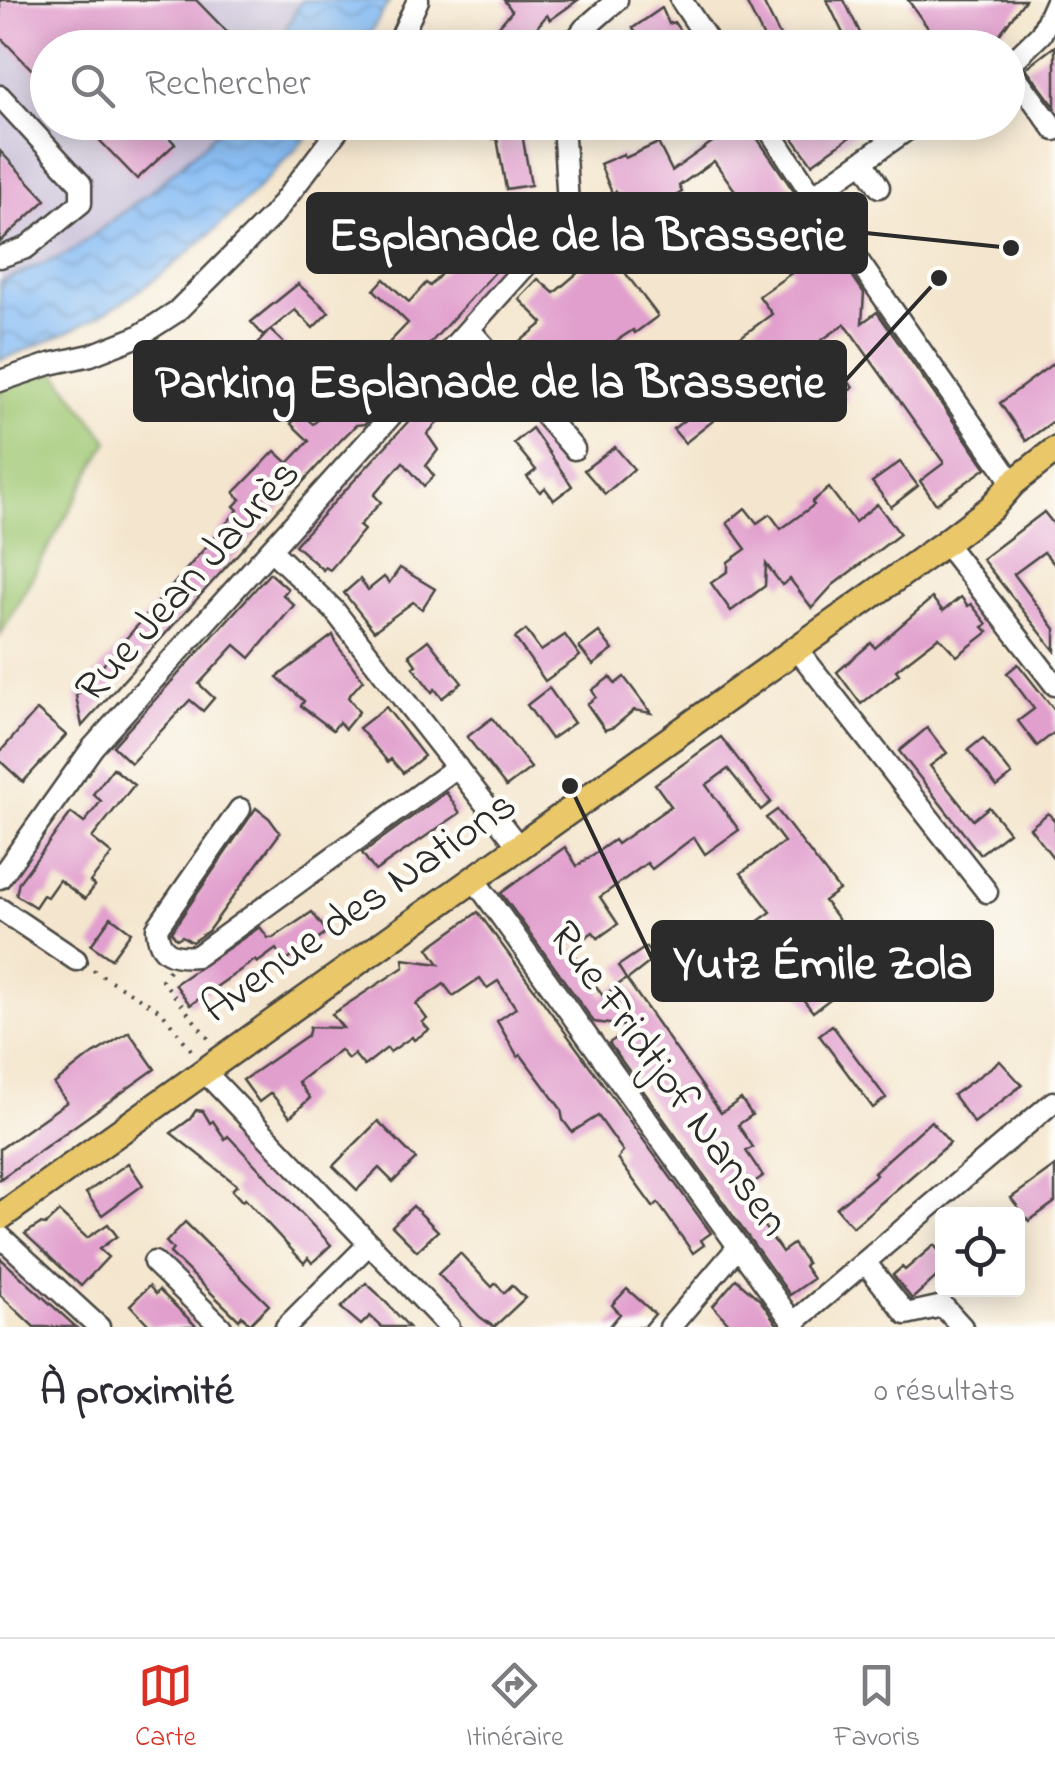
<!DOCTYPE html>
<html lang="fr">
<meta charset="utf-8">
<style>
body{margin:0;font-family:"Indie Flower",sans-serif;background:#f2f2f3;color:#2b2b33}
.controls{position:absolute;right:30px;bottom:30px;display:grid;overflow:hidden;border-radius:10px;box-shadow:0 5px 25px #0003}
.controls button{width:90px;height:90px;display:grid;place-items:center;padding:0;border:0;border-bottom:2px solid #e1e1e2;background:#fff;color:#2b2b33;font:50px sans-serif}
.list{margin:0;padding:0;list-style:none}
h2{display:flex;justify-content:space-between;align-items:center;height:130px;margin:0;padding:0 40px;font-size:42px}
h2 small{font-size:32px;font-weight:400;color:#7c7c81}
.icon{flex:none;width:55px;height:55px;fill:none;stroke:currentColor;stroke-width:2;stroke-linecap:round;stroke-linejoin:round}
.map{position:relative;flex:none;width:1055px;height:1327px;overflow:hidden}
.search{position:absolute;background:#fff;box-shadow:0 5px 25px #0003;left:30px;right:30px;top:30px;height:110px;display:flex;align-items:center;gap:25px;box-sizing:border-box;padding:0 35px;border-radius:55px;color:#7c7c81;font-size:38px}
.sheet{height:310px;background:#fff}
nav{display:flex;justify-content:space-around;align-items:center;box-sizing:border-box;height:140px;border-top:2px solid #e1e1e2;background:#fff;font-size:28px;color:#7c7c81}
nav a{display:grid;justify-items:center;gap:5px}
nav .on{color:#d93025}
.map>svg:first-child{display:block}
.railway{fill:#c8bfd8}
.green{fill:#9fc772;stroke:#65794e;stroke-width:2.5}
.water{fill:url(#water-waves);stroke:#587390;stroke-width:2.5}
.building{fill:#e19fcd}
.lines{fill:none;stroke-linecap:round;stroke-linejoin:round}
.minor-casing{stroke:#494743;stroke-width:25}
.major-casing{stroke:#494743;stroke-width:30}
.path{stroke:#494743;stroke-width:4;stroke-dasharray:2.5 8;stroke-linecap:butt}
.minor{stroke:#fff;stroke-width:20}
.major{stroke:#eac769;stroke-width:25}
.labels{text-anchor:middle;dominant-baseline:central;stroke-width:9;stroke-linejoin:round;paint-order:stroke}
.street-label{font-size:45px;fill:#2b2b2b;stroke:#fdfcf7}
.leader{fill:none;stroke:#2b2b2b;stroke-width:4}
.callout-dot{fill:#2b2b2b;stroke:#fdfcf7;stroke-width:4}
.callout{fill:#2b2b2b;stroke:#2b2b2b;stroke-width:4}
.callout-label{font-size:48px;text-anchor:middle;font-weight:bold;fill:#fff}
</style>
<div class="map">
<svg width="1055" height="1327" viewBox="0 0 1055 1327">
<defs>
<pattern id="water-waves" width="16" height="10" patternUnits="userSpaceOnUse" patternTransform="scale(2.5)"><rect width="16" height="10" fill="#85bbf4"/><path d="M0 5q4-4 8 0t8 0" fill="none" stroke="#6d98c6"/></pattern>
</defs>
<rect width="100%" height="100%" fill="#fdfcf7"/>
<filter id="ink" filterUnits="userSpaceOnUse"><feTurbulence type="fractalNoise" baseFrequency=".01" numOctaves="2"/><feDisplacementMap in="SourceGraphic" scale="20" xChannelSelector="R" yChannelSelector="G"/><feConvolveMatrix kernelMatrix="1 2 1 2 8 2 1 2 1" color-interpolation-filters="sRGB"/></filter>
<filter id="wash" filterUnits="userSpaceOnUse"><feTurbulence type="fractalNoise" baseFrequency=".0048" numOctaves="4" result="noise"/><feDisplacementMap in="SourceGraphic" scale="40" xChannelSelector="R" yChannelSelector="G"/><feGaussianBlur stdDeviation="2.25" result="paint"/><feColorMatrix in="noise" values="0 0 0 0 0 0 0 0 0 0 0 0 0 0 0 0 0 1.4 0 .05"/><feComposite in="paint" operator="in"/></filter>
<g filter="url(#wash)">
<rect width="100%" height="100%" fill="#f4e6ce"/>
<polygon class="railway" points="0,0 301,0 275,47 48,48 48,122 223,123 207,142 149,193 69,253 0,282"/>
<polygon class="green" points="50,364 108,441 0,635 0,375"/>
<g class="water">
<polygon points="302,0 390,0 362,47 275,47"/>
<path d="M223,123H320C260,189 195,255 119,304C82,328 41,344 0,360V282L69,253L149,193L207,142Z"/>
</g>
<g id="blocks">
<g class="building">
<polygon points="0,0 196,0 233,38 223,48 48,48 48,86 0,37"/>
<polygon points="504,0 578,0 550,20 547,15 520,48 508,48 492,34 512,11"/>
<polygon points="745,0 762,0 786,48 769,48"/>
<polygon points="827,0 844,0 865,43 859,48 850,48"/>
<polygon points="908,0 1025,0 999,35 980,48 915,48 933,35"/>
<polygon points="662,8 669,24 674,22 692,48 644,48 633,28"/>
<polygon points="1055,46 1055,107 1026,68"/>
<polygon points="82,122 155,122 175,144 137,179"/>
<polygon points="491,122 520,122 531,185 506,189 497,138 493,139"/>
<polygon points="740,122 746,122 755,135 864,293 862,323 877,312 986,468 936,504 920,481 944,463 845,324 787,364 776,347 755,362 738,339 772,314 759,296 793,272 714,161 679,186 682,192 638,218 634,213 665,255 653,263 641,246 617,262 658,316 635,333 633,330 610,345 573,375 595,403 577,418 517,344 543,323 519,299 538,279 554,293 621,236 615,227 623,221 618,214 628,207 616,191 612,193 600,164 623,154 625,158 658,143 672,171"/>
<polygon points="806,122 871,122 812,164 790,134"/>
<polygon points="0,151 46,200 0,242"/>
<polygon points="459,224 482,245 495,232 502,239 506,235 519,247 511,255 509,263 504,263 495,272 384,394 368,379 391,353 385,347 408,323 374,290 384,279 409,302 426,283 430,286 460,253 445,239"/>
<polygon points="298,284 329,312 313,328 295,310 270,330 289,348 270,369 251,351 270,330 263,335 251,322"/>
<polygon points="471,353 488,371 478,383 491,399 480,411 476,407 471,412 458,400 427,434 438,450 426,466 434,476 424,486 403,462 374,495 381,502 359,526 364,530 330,570 325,567 323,570 295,545"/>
<polygon points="1055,362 1055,420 1026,441 1000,403"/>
<polygon points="844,374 853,388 845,393 849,399 829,414 816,395"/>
<polygon points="345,398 369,420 365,424 356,425 341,440 82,726 76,696 238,510 234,506 241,499 234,493 275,451 288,463 309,441 291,424 300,413 313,424"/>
<polygon points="703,406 714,420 685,443 673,429"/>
<polygon points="532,428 572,486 554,500 545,488 540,492 527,477 536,470 514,443"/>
<polygon points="615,447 634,469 605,494 584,470"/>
<polygon points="900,462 918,486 891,507 872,482"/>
<polygon points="829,488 855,522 877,504 900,534 833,585 812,608 790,579 782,585 766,564 765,586 731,611 711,583 728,571 728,562 746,549 727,523 745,508 757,523 770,514 781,529 814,505 812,502"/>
<polygon points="1044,512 1055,526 1055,565 1044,552 1014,574 1055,629 1055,651 982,559"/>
<polygon points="400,568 435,589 422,609 413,602 374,631 344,593 360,579 368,590 384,577 389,583"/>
<polygon points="270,573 288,589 283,595 294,605 250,658 235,645 199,684 214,698 203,711 190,700 131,763 113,746"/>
<polygon points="961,597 968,606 971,604 987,624 983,627 988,632 957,656 939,637 896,670 899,674 861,704 837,672 871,643 875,648 932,598 943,611"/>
<polygon points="526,630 541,651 565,635 580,656 545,681 515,638"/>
<polygon points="599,632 613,650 593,665 579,647"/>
<polygon points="333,635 337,645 363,680 348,697 359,712 345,729 339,722 333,730 301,706 304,701 277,677"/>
<polygon points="428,640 462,683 442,698 435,689 432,692 413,667 416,665 409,655"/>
<polygon points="1018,664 1055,711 1055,732 1037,746 1018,721 1034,709 1007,673"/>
<polygon points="610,677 615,684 624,677 651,713 634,710 614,727 605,730 587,704 596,697 592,690"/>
<polygon points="549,688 574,723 551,739 527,705"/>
<polygon points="386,707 424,756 403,773 391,759 388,762 359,728"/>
<polygon points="37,710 66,735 23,782 0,761 0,752"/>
<polygon points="492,718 531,768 506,787 467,737"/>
<polygon points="927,728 947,753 930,766 973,820 989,807 1009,832 980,854 899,751"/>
<polygon points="721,737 771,802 761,810 728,769 706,785 739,830 705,854 694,837 652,869 647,863 600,897 618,924 598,938 593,932 570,948 603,996 626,979 618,966 646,947 654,959 627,980 721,1113 741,1099 752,1115 738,1125 753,1147 746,1151 763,1176 740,1192 782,1252 793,1244 807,1263 804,1266 813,1279 790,1295 609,1043 633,1027 594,1022 501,893 565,847 577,866 614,840 617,844 671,806 655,784"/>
<polygon points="983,738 1012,775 997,787 968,750"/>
<polygon points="113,768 134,785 92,838 112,854 90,882 95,886 85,899 59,880 47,897 43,895 35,907 16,895 19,882 71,813 84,823 101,801 93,794"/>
<polygon points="446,792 460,813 375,871 362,853"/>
<polygon points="256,808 269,818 280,833 208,931 192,942 182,936 177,939 171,932"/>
<polygon points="777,810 839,890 824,901 856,942 877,926 886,938 865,954 874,965 858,977 864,985 847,997 842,990 813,1012 772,959 766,963 743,932 771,912 741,873 784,842 766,818"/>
<polygon points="1048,813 1055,821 1055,860 1030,828"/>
<polygon points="312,912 327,932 285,962 276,949 257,963 255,960 190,1005 175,984 260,927 268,938 273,938"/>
<polygon points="478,912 711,1233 701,1240 704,1245 693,1253 658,1203 653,1207 618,1159 623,1151 598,1116 572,1132 563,1120 561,1109 521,1055 518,1057 497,1021 516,1008 498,981 487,988 480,978 453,996 444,984 416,1004 427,1019 422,1022 429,1030 414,1040 412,1037 390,1052 387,1048 364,1066 354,1054 348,1059 340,1050 298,1082 310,1098 290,1117 271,1093 259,1102 243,1080 308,1035 310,1027 343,1028 332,1014 404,967 403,959 439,964 428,948"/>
<polygon points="111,917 131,932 111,959 91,945"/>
<polygon points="832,1025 886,1098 873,1108 819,1035"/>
<polygon points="129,1032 155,1069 0,1179 0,1149 67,1102 54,1084 87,1058"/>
<polygon points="1000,1061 1022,1085 974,1123 953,1095"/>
<polygon points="196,1110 203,1111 210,1123 213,1121 225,1139 228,1136 331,1245 312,1263 308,1258 304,1263 245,1199 242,1201 232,1190 237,1185 171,1133 190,1119"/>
<polygon points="378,1121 416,1159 393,1182 379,1168 357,1190 333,1166"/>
<polygon points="931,1121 950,1143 853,1227 836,1208 876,1175 874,1172"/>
<polygon points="128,1163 143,1185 102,1215 86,1193"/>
<polygon points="1055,1166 1055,1202 1029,1221 1011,1198"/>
<polygon points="413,1206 438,1231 417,1251 392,1226"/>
<polygon points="59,1212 87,1238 108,1224 117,1236 99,1249 108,1257 81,1286 25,1234 40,1224 45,1225"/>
<polygon points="185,1222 269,1305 250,1324 242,1316 239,1320 170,1253 173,1249 166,1242"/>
<polygon points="934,1245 942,1255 942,1272 912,1299 893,1275 902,1267 905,1270"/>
<polygon points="460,1253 492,1287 496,1283 504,1293 512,1285 525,1298 494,1327 480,1317 438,1274"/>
<polygon points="0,1258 44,1298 76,1327 34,1327 0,1295"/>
<polygon points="736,1279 760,1300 779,1327 732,1327 713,1306"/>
<polygon points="366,1283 377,1293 409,1327 382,1327 370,1316 361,1325 341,1308"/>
<polygon points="149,1286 156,1294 159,1290 197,1327 151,1327 130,1305"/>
<polygon points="627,1289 655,1314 644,1327 609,1327 620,1314 612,1305"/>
</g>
</g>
</g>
<g filter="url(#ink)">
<use href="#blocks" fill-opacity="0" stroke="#494743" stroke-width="2.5"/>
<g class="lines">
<g class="minor-casing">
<g id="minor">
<polyline points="681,0 713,48"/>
<polyline points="396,48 418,0"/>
<polyline points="570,48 584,29 617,0"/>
<polyline points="1008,66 1041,34 1055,3"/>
<polyline points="1008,66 1055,130"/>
<polyline points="0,96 81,184 81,203 26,248 0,257"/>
<polyline points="764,122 813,196"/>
<polyline points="918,122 813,196 1013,483"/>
<polyline points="863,161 879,187"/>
<polyline points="470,330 574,449"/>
<polyline points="0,381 50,364 91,355 139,336 176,312 274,214 344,122"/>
<polyline points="945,543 1055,685"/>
<polyline points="271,550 334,610 519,847"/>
<polyline points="797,649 987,892"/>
<path d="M240,809L157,928C158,954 173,958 197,956L457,767"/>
<polyline points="0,878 93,747 549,240 568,205 563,122"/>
<polyline points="474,879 796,1327"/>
<polyline points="0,909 76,960"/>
<polyline points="204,1071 449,1327"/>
<polyline points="0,1236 99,1327"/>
<polyline points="154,1262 221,1327"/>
<polyline points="865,1262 906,1314 943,1306 962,1327"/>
<polyline points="793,1323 1053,1102"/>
<polyline points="286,1327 369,1244"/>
<polyline points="670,1327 738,1247"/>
</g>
</g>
<g class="major-casing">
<polyline id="major" points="0,1217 945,543 991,508 1013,483 1055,450"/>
</g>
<g class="path">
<polyline points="93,970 162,1012 195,1055"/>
<polyline points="169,970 162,980 211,1042"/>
</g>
<use href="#minor" class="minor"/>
<use href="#major" class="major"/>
</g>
</g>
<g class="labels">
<g class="street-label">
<text transform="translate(189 582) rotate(-48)">Rue Jean Jaurès</text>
<text transform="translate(360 908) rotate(-35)">Avenue des Nations</text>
<text transform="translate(667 1080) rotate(54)">Rue Fridtjof Nansen</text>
</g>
</g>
<path class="leader" d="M1011 248L866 233M939 278L845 381M570 786L653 961"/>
<g class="callout-dot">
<circle cx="1011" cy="248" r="10"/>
<circle cx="939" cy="278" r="10"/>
<circle cx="570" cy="786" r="10"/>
</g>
<g class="callout">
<rect x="308" y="194" width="558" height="78" rx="10"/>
<rect x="135" y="342" width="710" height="78" rx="10"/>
<rect x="653" y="922" width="339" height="78" rx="10"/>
</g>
<g class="callout-label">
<text x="587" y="250">Esplanade de la Brasserie</text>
<text x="490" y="397">Parking Esplanade de la Brasserie</text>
<text x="823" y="978">Yutz Émile Zola</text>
</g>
</svg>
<div class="controls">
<button><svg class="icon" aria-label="locate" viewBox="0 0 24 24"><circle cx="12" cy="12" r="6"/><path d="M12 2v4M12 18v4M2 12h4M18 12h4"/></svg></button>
</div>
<div class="search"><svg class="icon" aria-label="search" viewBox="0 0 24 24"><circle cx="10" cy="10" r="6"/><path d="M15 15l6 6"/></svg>Rechercher</div>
</div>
<section class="sheet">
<h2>À proximité<small>0 résultats</small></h2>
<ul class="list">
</ul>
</section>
<nav>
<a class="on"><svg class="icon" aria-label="map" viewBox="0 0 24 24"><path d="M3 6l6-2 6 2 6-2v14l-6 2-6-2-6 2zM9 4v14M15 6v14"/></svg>Carte</a>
<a><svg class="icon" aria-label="directions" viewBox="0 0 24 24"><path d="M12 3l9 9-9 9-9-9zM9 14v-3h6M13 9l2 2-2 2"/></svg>Itinéraire</a>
<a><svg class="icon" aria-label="saved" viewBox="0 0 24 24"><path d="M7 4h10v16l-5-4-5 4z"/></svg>Favoris</a>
</nav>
